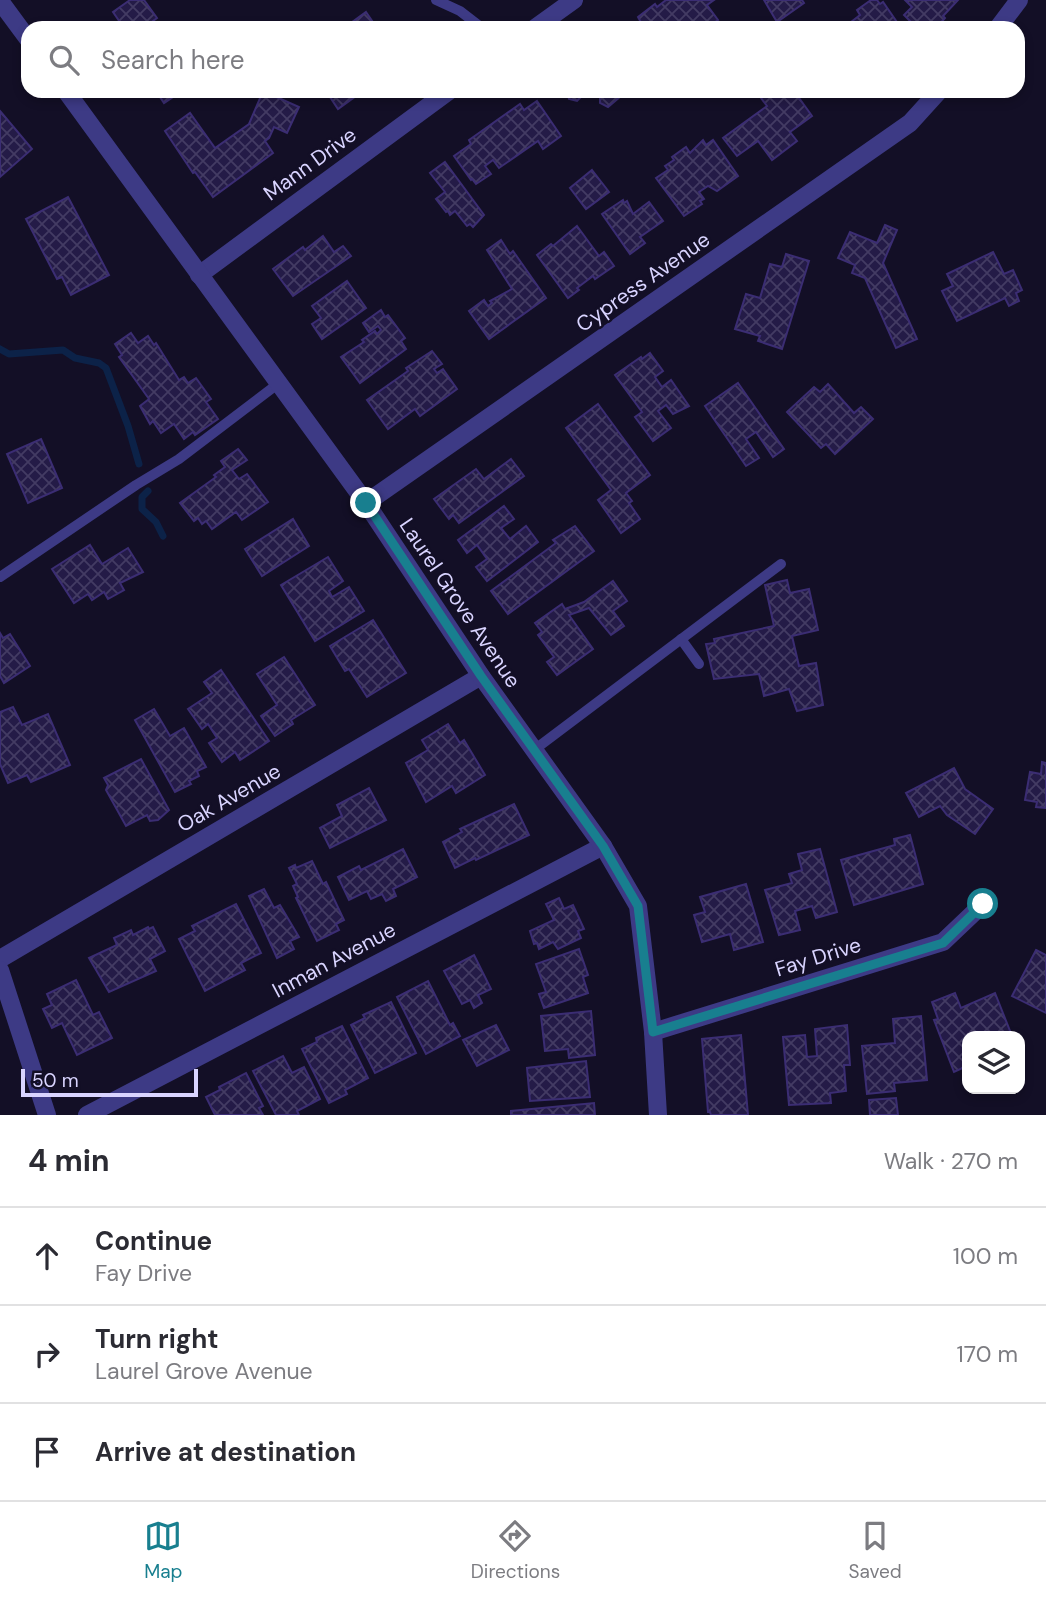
<!DOCTYPE html>
<meta charset="utf-8">
<style>
body{margin:0;font-family:"DM Sans",sans-serif;background:#f2f2f3;color:#2b2b33}
.controls{position:absolute;right:21px;bottom:21px;display:grid;overflow:hidden;border-radius:14px;box-shadow:0 4px 10px #0003}
.controls button{width:63px;height:63px;display:grid;place-items:center;padding:0;border:0;border-bottom:2px solid #e1e1e2;background:#fff;color:#2b2b33;font:35px sans-serif}
.scale{position:absolute;left:21px;bottom:18px;width:177px;box-sizing:border-box;padding-left:7px;border:4px solid #d9d4ff;border-top:0;font-size:19px;line-height:24px;white-space:nowrap;color:#d9d4ff;-webkit-text-stroke:5px #130f26;paint-order:stroke}
.stop{position:absolute;width:21px;height:21px;margin:-16px;border:5px solid #187f8f;border-radius:50%;background:#fff}
.stop.end{background:#187f8f;border-color:#fff;box-shadow:0 2px 7px #0008}
.list{margin:0;padding:0;list-style:none}
h2{display:flex;justify-content:space-between;align-items:center;height:91px;margin:0;padding:0 28px;font-size:30px}
h2 small{font-size:23px;font-weight:400;color:#7c7c81}
.list li{display:grid;grid-template-columns:46px 1fr auto;gap:21px;align-items:center;box-sizing:border-box;height:98px;padding:0 28px;border-top:2px solid #e1e1e2}
.list b{display:block;font-size:26px;white-space:nowrap}
.list p{margin:0;font-size:23px;white-space:nowrap;color:#7c7c81}
.list em{font-size:23px;font-style:normal;color:#7c7c81}
.icon{flex:none;width:38px;height:38px;fill:none;stroke:currentColor;stroke-width:2;stroke-linecap:round;stroke-linejoin:round}
.map{position:relative;flex:none;width:1046px;height:1115px;overflow:hidden}
.search{position:absolute;background:#fff;box-shadow:0 4px 10px #0003;left:21px;right:21px;top:21px;height:77px;display:flex;align-items:center;gap:18px;box-sizing:border-box;padding:0 24px;border-radius:21px;color:#7c7c81;font-size:26px}
.sheet{height:385px;background:#fff}
nav{display:flex;justify-content:space-around;align-items:center;box-sizing:border-box;height:98px;border-top:2px solid #e1e1e2;background:#fff;font-size:19px;color:#7c7c81}
nav a{display:grid;justify-items:center;gap:4px}
nav .on{color:#187f8f}
.map>svg:first-child{display:block}
.lines{fill:none;stroke-linecap:round;stroke-linejoin:round}
.stream{stroke:#0c2248;stroke-width:7}
.building{fill:url(#building-cross-hatch);stroke:#3b2d73;stroke-width:2}
.service{stroke:#3d3a85;stroke-width:10}
.minor{stroke:#3d3a85;stroke-width:18}
.tertiary{stroke:#3d3a85;stroke-width:18}
.route{stroke:#187f8f;stroke-width:9}
.labels{text-anchor:middle;dominant-baseline:central;stroke-width:5;stroke-linejoin:round;paint-order:stroke}
.street-label{font-size:21px;fill:#d9d4ff;stroke:#130f26}
</style>
<div class="map">
<svg width="1046" height="1115" viewBox="0 0 1046 1115">
<defs>
<pattern id="building-cross-hatch" width="8" height="8" patternUnits="userSpaceOnUse" patternTransform="scale(1.75)"><rect width="8" height="8" fill="#241b47"/><path d="M0 0l8 8M0 8l8-8" fill="none" stroke="#433b63"/></pattern>
</defs>
<rect width="100%" height="100%" fill="#130f26"/>
<g class="lines">
<g class="stream">
<polyline points="0,349 9,354 63,350 75,358 99,363 106,368 128,426 139,464"/>
<polyline points="148,491 142,497 142,509 156,522 163,536"/>
</g>
</g>
<g class="building">
<polygon points="130,0 144,0 157,18 153,21 158,28 124,28 113,12"/>
<polygon points="666,0 714,0 707,5 718,20 707,28 644,28 638,17 655,4 657,7"/>
<polygon points="764,0 802,0 804,3 777,22"/>
<polygon points="871,0 877,0 880,4 883,2 901,28 850,28 851,22 860,15 857,10"/>
<polygon points="905,0 958,0 943,16 945,18 936,28 917,28 904,15 912,7"/>
<polygon points="366,12 377,28 344,28"/>
<polygon points="156,91 182,91 164,103"/>
<polygon points="263,91 299,107 287,133 274,127 269,138 265,141 273,153 213,197 195,172 193,173 165,131 190,113 215,148 249,124"/>
<polygon points="326,91 363,91 338,109"/>
<polygon points="567,91 587,91 577,101 569,99"/>
<polygon points="596,91 627,91 608,107 600,103 600,97"/>
<polygon points="762,91 794,91 812,116 790,132 797,141 772,160 758,141 737,156 723,138 767,106 758,94"/>
<polygon points="537,101 561,136 543,149 538,141 499,168 493,160 485,166 491,174 476,184 472,179 471,180 454,156 471,144 469,140 520,104 524,110"/>
<polygon points="0,111 32,149 0,177"/>
<polygon points="703,140 706,145 713,140 738,176 717,191 708,186 699,192 704,199 700,201 702,204 684,216 656,178 668,170 665,166 674,160 672,157 686,147 690,153"/>
<polygon points="445,162 484,215 473,227 470,224 467,226 455,211 450,215 448,211 446,212 436,199 445,192 430,173"/>
<polygon points="592,170 609,192 586,209 570,188"/>
<polygon points="68,197 109,275 71,295 62,277 57,279 26,219"/>
<polygon points="623,200 624,203 627,201 633,214 649,202 663,221 640,237 645,243 630,254 602,214"/>
<polygon points="885,225 897,230 883,263 917,339 896,348 865,278 852,273 855,265 838,258 850,232 877,243"/>
<polygon points="577,226 599,256 604,252 614,266 595,279 593,276 577,288 579,290 568,298 537,255 551,244 553,246"/>
<polygon points="323,236 334,252 343,246 351,256 293,296 273,269 303,247 305,250"/>
<polygon points="501,240 510,254 513,251 546,298 489,339 469,311 484,300 488,306 492,303 490,301 512,289 487,250"/>
<polygon points="993,252 1004,274 1013,270 1022,290 1016,293 1019,301 1009,306 1005,298 957,321 942,291 953,286 947,274"/>
<polygon points="786,254 809,261 782,349 758,341 760,336 735,329 746,294 760,298 770,264 782,267"/>
<polygon points="347,281 366,308 322,339 312,324 321,318 312,306"/>
<polygon points="381,310 385,317 388,315 405,338 401,341 406,349 360,383 341,357 364,342 362,340 375,331 377,334 381,330 378,326 369,332 363,323"/>
<polygon points="131,333 138,343 148,336 154,345 156,343 179,380 184,377 188,383 196,378 211,399 206,402 218,419 195,435 193,432 184,439 174,424 161,433 153,421 150,424 140,406 149,399 119,357 122,355 115,344"/>
<polygon points="432,351 442,364 434,369 437,373 443,369 457,389 420,416 415,409 388,429 367,400 408,371 406,368"/>
<polygon points="650,353 663,371 655,377 662,387 671,380 689,406 673,414 666,405 658,411 671,428 653,441 635,417 642,412 615,375 641,357 642,359"/>
<polygon points="738,383 784,449 773,457 756,432 746,439 759,458 746,466 705,406"/>
<polygon points="828,384 854,413 861,407 873,419 835,454 826,444 821,448 787,412 814,387 820,392"/>
<polygon points="598,404 650,475 626,493 632,501 629,503 640,519 621,533 598,500 611,490 566,428"/>
<polygon points="41,439 62,488 28,503 7,454"/>
<polygon points="238,449 247,460 232,470 239,479 247,474 268,502 242,520 236,512 212,529 206,521 202,524 198,518 194,521 180,503 216,477 214,475 225,467 221,461"/>
<polygon points="511,459 524,476 459,523 453,515 449,519 434,499 476,469 484,479"/>
<polygon points="504,506 514,519 501,528 510,539 526,526 538,542 487,581 476,567 487,559 477,545 467,553 458,540"/>
<polygon points="293,519 309,546 262,576 245,549"/>
<polygon points="575,526 594,551 508,614 491,591 556,543 553,540"/>
<polygon points="90,545 102,564 128,548 143,572 120,583 124,590 108,599 104,592 92,600 88,594 74,603 52,569"/>
<polygon points="328,557 343,581 329,591 332,597 349,587 364,611 315,641 281,585"/>
<polygon points="787,580 790,593 809,589 818,630 792,636 799,666 816,663 823,705 797,711 789,689 764,696 759,674 714,679 706,644 715,643 714,639 774,626 765,585"/>
<polygon points="613,581 627,601 613,611 624,626 611,635 589,608 569,615 593,649 557,675 547,662 554,657 538,635 542,632 535,623 562,604 565,609 584,602"/>
<polygon points="373,620 406,673 367,697 349,669 345,671 330,646"/>
<polygon points="0,633 3,638 10,634 30,666 4,683 0,676"/>
<polygon points="284,657 315,705 291,720 293,724 275,736 261,716 277,705 257,674"/>
<polygon points="221,670 269,741 240,760 235,752 222,762 209,743 217,738 208,724 202,729 188,709 212,693 204,682"/>
<polygon points="13,707 22,725 48,714 70,765 31,782 27,775 8,783 0,764 0,712"/>
<polygon points="154,709 170,736 184,728 206,767 197,771 199,776 189,781 191,784 175,792 135,720"/>
<polygon points="448,724 460,743 464,740 485,775 456,793 452,786 426,802 406,763 428,750 422,740"/>
<polygon points="141,759 169,810 158,820 150,821 147,815 126,826 106,790 108,785 104,778"/>
<polygon points="1042,762 1046,763 1046,808 1036,807 1037,802 1025,800 1030,772 1041,774"/>
<polygon points="954,768 965,789 993,809 975,834 947,815 940,806 919,817 906,793"/>
<polygon points="369,788 386,820 330,848 320,828 342,816 337,805"/>
<polygon points="514,804 529,835 476,860 475,858 455,868 443,842 462,832 460,829"/>
<polygon points="910,835 923,884 854,905 841,860 895,845 894,839"/>
<polygon points="403,849 417,877 393,889 396,896 386,901 382,894 371,899 367,891 349,900 338,877 359,866 361,870"/>
<polygon points="820,849 837,912 816,918 812,906 795,911 800,930 779,935 765,890 792,883 789,874 802,870 798,854"/>
<polygon points="312,861 323,884 326,882 344,920 336,924 339,930 317,941 296,898 298,897 293,886 297,884 289,868 295,865 296,868"/>
<polygon points="746,884 763,942 734,950 730,934 702,942 694,915 705,912 700,897"/>
<polygon points="264,889 274,908 280,905 299,937 290,941 294,949 277,958 249,896"/>
<polygon points="559,898 564,909 573,905 584,929 578,931 581,938 558,949 553,942 539,949 537,943 534,944 530,931 554,920 546,904"/>
<polygon points="236,904 261,953 241,963 245,970 205,991 179,939 195,931 192,926"/>
<polygon points="148,927 149,929 153,927 165,951 150,959 156,971 109,992 89,958 117,945 114,938 131,930 133,935"/>
<polygon points="579,949 588,975 583,977 588,993 544,1008 539,994 546,992 536,964"/>
<polygon points="1036,950 1046,955 1046,1013 1012,996"/>
<polygon points="474,955 491,989 478,995 482,1003 474,1008 470,1000 462,1004 444,971"/>
<polygon points="76,980 93,1015 99,1012 112,1038 77,1055 62,1023 52,1028 43,1009 52,1005 47,994"/>
<polygon points="428,981 450,1025 453,1023 460,1036 426,1054 397,997"/>
<polygon points="955,993 961,1008 995,993 1012,1036 967,1036 967,1066 954,1072 934,1020 938,1019 932,1002"/>
<polygon points="391,1002 416,1053 375,1073 351,1025 365,1018 363,1015"/>
<polygon points="591,1011 595,1055 569,1058 568,1049 545,1051 541,1016"/>
<polygon points="921,1016 927,1080 894,1083 895,1091 867,1094 862,1046 895,1043 893,1019"/>
<polygon points="496,1025 509,1050 477,1066 463,1040"/>
<polygon points="847,1025 850,1065 844,1065 846,1091 830,1093 831,1103 789,1105 783,1037 805,1035 807,1057 817,1056 815,1029"/>
<polygon points="342,1026 368,1078 345,1090 347,1094 329,1103 302,1049 317,1042 316,1038"/>
<polygon points="741,1035 748,1115 711,1115 710,1112 708,1112 702,1039"/>
<polygon points="283,1056 292,1073 304,1067 320,1099 297,1111 299,1115 276,1115 253,1071"/>
<polygon points="586,1061 590,1097 530,1101 527,1068"/>
<polygon points="246,1073 263,1106 259,1108 263,1115 215,1115 206,1097 220,1090 219,1087"/>
<polygon points="896,1098 898,1115 870,1115 869,1100"/>
<polygon points="594,1103 595,1115 511,1115 511,1111"/>
</g>
<g class="lines">
<g class="service">
<polyline points="436,0 460,11 482,28"/>
<polyline points="0,577 136,485 179,459 279,383"/>
<polyline points="681,639 699,664"/>
<polyline points="534,750 781,564"/>
</g>
<g class="minor">
<polyline points="535,28 574,0"/>
<polyline points="998,28 1019,0"/>
<polyline points="199,275 449,91"/>
<polyline points="366,503 910,123 939,91"/>
<polyline points="0,959 481,676"/>
<polyline points="0,970 47,1115"/>
<polyline points="653,1032 943,942 983,904"/>
<polyline points="87,1115 603,846"/>
</g>
<g class="tertiary">
<polyline points="0,1 28,39"/>
<polyline points="66,91 366,503 481,676 603,846 638,906 653,1032 658,1115"/>
</g>
</g>
<g class="lines">
<polyline class="route" points="366,503 481,676 603,846 638,906 653,1032 943,943 983,904"/>
</g>
<g class="labels">
<g class="street-label">
<text transform="translate(310 164) rotate(-36)">Mann Drive</text>
<text transform="translate(643 282) rotate(-35)">Cypress Avenue</text>
<text transform="translate(460 603) rotate(56)">Laurel Grove Avenue</text>
<text transform="translate(229 798) rotate(-30)">Oak Avenue</text>
<text transform="translate(818 957) rotate(-17)">Fay Drive</text>
<text transform="translate(334 960) rotate(-28)">Inman Avenue</text>
</g>
</g>
</svg>
<div class="controls">
<button><svg class="icon" aria-label="layers" viewBox="0 0 24 24"><path d="M12 4l9 5-9 5-9-5zM3 14l9 5 9-5"/></svg></button>
</div>
<div class="scale">50 m</div>
<div class="stop" style="left:983px;top:904px"></div>
<div class="stop end" style="left:366px;top:503px"></div>
<div class="search"><svg class="icon" aria-label="search" viewBox="0 0 24 24"><circle cx="10" cy="10" r="6"/><path d="M15 15l6 6"/></svg>Search here</div>
</div>
<section class="sheet">
<h2>4 min<small>Walk · 270 m</small></h2>
<ul class="list">
<li><svg class="icon" aria-label="ahead" viewBox="0 0 24 24"><path d="M12 20V5M6 11l6-6 6 6"/></svg><div><b>Continue</b><p>Fay Drive</p></div><em>100 m</em></li>
<li><svg class="icon" aria-label="right" viewBox="0 0 24 24"><path d="M7 20v-9h11M14 6l5 5-5 5"/></svg><div><b>Turn right</b><p>Laurel Grove Avenue</p></div><em>170 m</em></li>
<li><svg class="icon" aria-label="arrive" viewBox="0 0 24 24"><path d="M6 21V4h12l-3 4 3 4H6"/></svg><div><b>Arrive at destination</b></div></li>
</ul>
</section>
<nav>
<a class="on"><svg class="icon" aria-label="map" viewBox="0 0 24 24"><path d="M3 6l6-2 6 2 6-2v14l-6 2-6-2-6 2zM9 4v14M15 6v14"/></svg>Map</a>
<a><svg class="icon" aria-label="directions" viewBox="0 0 24 24"><path d="M12 3l9 9-9 9-9-9zM9 14v-3h6M13 9l2 2-2 2"/></svg>Directions</a>
<a><svg class="icon" aria-label="saved" viewBox="0 0 24 24"><path d="M7 4h10v16l-5-4-5 4z"/></svg>Saved</a>
</nav>
